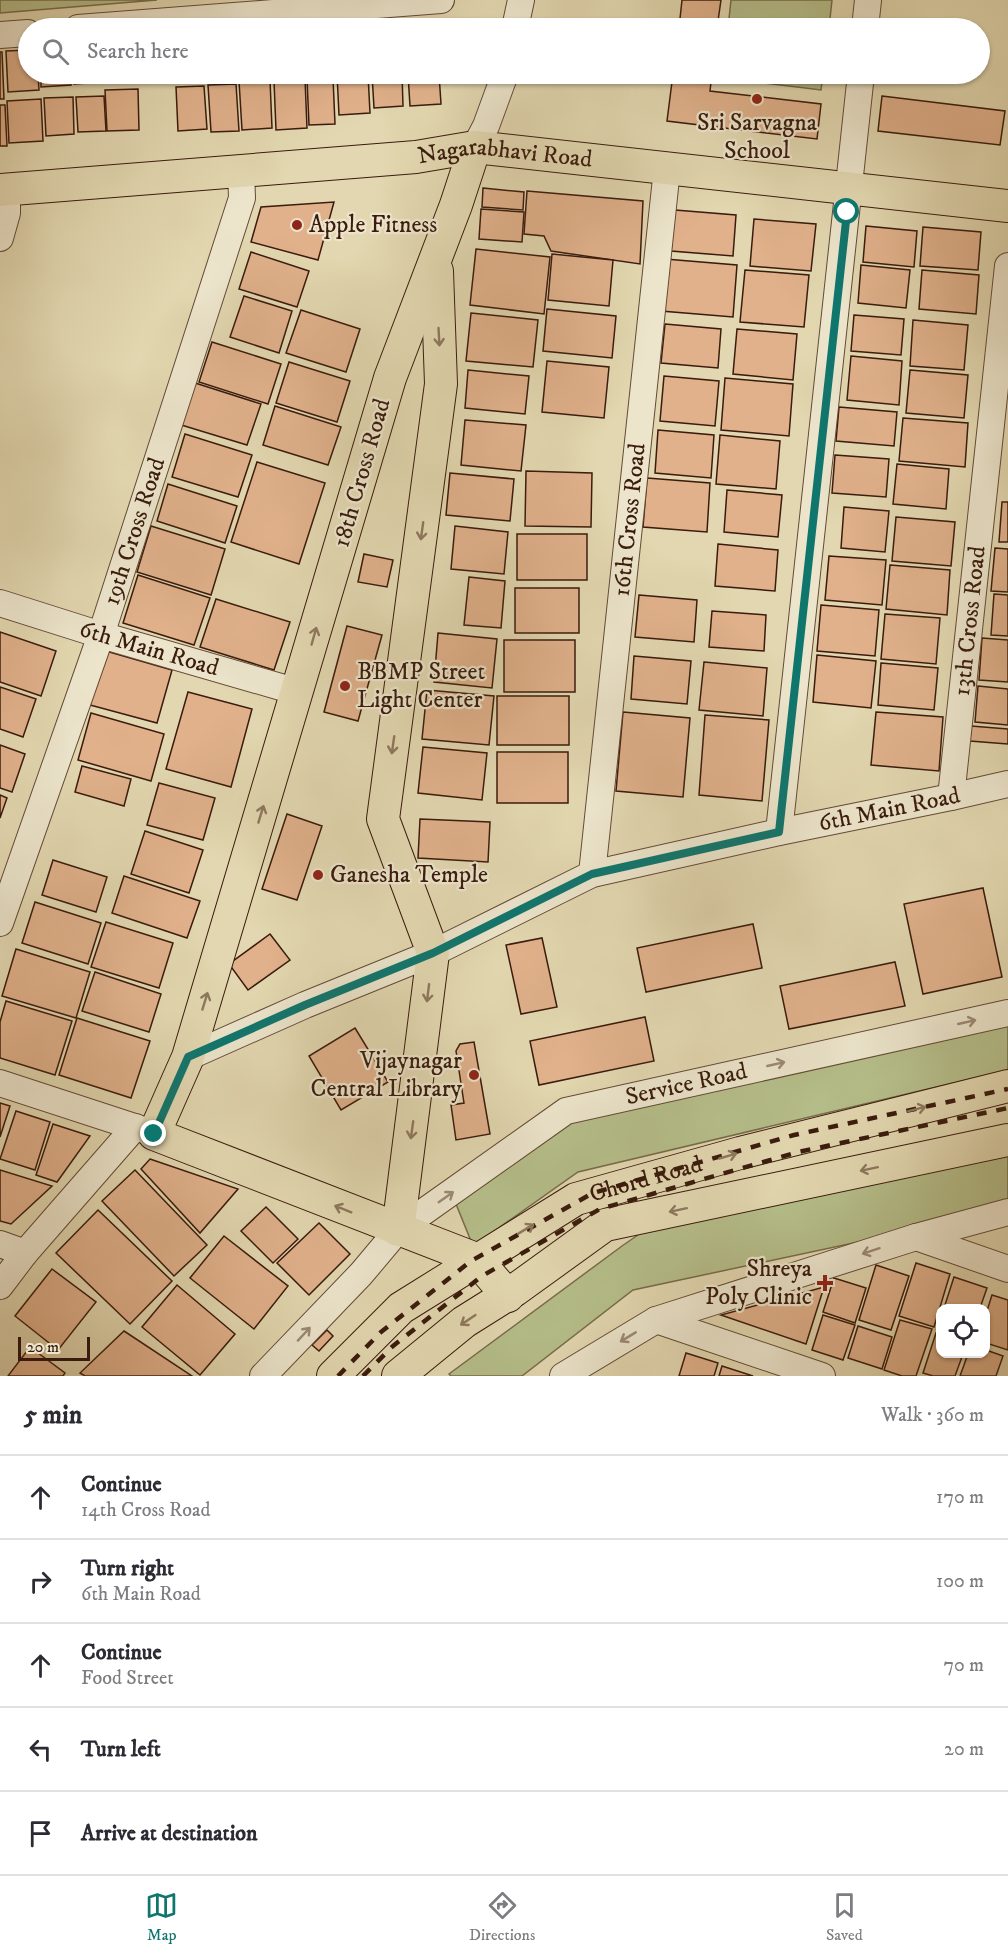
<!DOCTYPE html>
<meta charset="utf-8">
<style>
body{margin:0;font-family:"IM FELL DW Pica",serif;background:#f7f7f7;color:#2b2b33}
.controls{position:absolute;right:18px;bottom:18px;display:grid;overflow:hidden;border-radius:12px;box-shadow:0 2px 4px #0004}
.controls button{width:54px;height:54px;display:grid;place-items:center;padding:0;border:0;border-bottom:2px solid #e1e1e2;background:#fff;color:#2b2b33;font:30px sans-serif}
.scale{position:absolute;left:18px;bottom:15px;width:72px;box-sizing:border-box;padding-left:6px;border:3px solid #3a1b0d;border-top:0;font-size:16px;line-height:21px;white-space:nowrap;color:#3a1b0d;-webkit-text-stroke:4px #ece5cc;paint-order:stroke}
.stop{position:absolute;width:18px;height:18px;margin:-14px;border:4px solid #0f766e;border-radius:50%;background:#fff}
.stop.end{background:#0f766e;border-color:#fff;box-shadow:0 2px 6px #0008}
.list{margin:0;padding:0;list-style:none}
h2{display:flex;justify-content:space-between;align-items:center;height:78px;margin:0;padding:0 24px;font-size:26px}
h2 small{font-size:20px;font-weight:400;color:#7c7c81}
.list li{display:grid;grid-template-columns:39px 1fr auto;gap:18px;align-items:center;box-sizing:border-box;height:84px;padding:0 24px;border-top:2px solid #e1e1e2}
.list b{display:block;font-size:22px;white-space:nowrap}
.list p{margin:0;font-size:20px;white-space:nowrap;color:#7c7c81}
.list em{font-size:20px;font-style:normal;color:#7c7c81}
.icon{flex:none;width:33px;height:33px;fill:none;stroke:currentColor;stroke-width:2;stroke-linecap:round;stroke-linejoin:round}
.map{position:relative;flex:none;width:1008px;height:1376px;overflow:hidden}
.search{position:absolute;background:#fff;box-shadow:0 2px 4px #0004;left:18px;right:18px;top:18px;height:66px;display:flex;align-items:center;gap:15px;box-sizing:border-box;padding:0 21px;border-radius:33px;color:#7c7c81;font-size:22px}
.sheet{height:498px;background:#fff}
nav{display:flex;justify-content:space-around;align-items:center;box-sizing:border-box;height:84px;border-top:2px solid #e1e1e2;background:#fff;font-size:16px;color:#7c7c81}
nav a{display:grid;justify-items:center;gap:3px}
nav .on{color:#0f766e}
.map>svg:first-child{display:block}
.green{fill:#b5be8a;stroke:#786c4c;stroke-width:1.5}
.building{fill:#e0b18b;stroke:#3a1b0d;stroke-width:1.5}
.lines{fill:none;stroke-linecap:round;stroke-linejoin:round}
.minor-casing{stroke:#644a36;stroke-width:28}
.major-casing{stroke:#3a1b0d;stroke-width:34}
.minor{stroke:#ece5cc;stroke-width:26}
.major{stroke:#e2d7b0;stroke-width:32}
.rail{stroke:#3a1b0d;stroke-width:4.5;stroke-dasharray:10 10;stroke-linecap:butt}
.oneway{stroke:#8e795e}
.oneway2{stroke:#9c8a76}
.route{stroke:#0f766e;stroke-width:8}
.poi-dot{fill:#8f2418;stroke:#ece5cc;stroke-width:2}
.labels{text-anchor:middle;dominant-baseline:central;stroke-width:4.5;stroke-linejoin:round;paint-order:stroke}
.poi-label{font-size:24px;fill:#3a1b0d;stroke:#ece5cc;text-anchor:start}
.street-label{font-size:24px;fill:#3a1b0d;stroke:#ece5cc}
</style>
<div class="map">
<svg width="1008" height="1376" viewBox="0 0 1008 1376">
<rect width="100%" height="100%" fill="#e2d7b0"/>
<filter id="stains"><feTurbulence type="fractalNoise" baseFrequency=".00333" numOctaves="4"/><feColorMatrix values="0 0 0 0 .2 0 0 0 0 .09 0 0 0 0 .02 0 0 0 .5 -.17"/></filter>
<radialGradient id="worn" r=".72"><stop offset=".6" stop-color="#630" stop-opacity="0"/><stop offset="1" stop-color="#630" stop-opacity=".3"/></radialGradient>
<g class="green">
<polygon points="0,0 157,0 0,13"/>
<polygon points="731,0 832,0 829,28 728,28"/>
<polygon points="722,74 823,74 821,90 722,78"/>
<polygon points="1008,1019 1008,1070 578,1172 473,1246 454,1199 574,1118"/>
<polygon points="1008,1150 1008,1210 633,1290 522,1376 451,1376 449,1374 622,1246 671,1212"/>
</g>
<g class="building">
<polygon points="682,0 721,0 717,28 679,28"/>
<polygon points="366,21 366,28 335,28 335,23"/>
<polygon points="433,22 433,28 404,28 404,23"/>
<polygon points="400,23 400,28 368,28 368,25"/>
<polygon points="299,24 299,28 270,28 270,25"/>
<polygon points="332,25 332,28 303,28 303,26"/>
<polygon points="28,50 28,74 38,74 39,90 8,92 6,51"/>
<polygon points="0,52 2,52 4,99 0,99"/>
<polygon points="41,74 70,74 71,85 41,87"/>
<polygon points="74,74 103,74 103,82 74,84"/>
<polygon points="104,74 133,74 133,81 105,82"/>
<polygon points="169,74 206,74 207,78 169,80"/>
<polygon points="208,74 237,74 237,76 208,78"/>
<polygon points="240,74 267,74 267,75 240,77"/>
<polygon points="337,74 368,74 370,113 339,115"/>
<polygon points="372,74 402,74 403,106 374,108"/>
<polygon points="408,74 439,74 441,104 410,106"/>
<polygon points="673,74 712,74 710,91 821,104 817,139 667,121"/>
<polygon points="333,78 335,124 309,125 307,79"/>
<polygon points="305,79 307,128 276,130 274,81"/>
<polygon points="270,80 272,128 242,130 239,81"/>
<polygon points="236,84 239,131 211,132 208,85"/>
<polygon points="204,86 207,129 178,131 176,87"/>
<polygon points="138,89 139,130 107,131 105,90"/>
<polygon points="104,96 106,131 78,132 76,97"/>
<polygon points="882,96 1005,111 1000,145 878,131"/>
<polygon points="73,97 74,134 46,136 44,98"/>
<polygon points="41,99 43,141 9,143 7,101"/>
<polygon points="0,105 5,105 7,146 0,146"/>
<polygon points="483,188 524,192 523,210 482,207"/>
<polygon points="527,191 643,201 640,264 551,251 544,236 524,234"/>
<polygon points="334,202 318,260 251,242 261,207"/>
<polygon points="481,209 524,212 522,242 479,239"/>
<polygon points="675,210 736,215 733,256 671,251"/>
<polygon points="754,219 816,224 811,271 750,266"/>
<polygon points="866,226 917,231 914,267 863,262"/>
<polygon points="923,227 981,232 978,270 920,266"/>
<polygon points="476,249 550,257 544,314 470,305"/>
<polygon points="251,252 309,271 297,307 239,289"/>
<polygon points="552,254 613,260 609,306 548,300"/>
<polygon points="665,259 737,265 733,317 661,311"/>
<polygon points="861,265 910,270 906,308 858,303"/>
<polygon points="745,270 809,275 804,327 740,322"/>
<polygon points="922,270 979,275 976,314 919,309"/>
<polygon points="244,296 292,311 279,353 230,337"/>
<polygon points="547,309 616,316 612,358 543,351"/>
<polygon points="301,310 360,329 346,372 286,353"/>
<polygon points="471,313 538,320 533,367 466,361"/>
<polygon points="854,315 904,319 901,355 851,351"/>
<polygon points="913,320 968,325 964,370 910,366"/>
<polygon points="665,324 721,329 718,368 661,363"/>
<polygon points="737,329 797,334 793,380 733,374"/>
<polygon points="212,342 281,364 268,404 199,382"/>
<polygon points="851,356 902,361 899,405 847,400"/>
<polygon points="547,361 609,367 604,418 542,412"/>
<polygon points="289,362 350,381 337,422 276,403"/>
<polygon points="468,370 529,376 525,414 465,408"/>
<polygon points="910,370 968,375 964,418 906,413"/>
<polygon points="664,376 719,381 715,426 660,421"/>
<polygon points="725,378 793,384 789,436 721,430"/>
<polygon points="192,382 261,404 247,445 178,424"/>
<polygon points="275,406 341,427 328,465 263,445"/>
<polygon points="839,407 897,412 894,446 836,441"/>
<polygon points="903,418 968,423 965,467 899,461"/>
<polygon points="465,420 526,425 521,471 461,465"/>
<polygon points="658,430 714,435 711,478 655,473"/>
<polygon points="185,434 252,455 238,497 172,477"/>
<polygon points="720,435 780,441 776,489 716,484"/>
<polygon points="835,455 889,459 886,497 832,493"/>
<polygon points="257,462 325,483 299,564 231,542"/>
<polygon points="897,464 949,469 946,509 893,504"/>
<polygon points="526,471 592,473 591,527 525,526"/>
<polygon points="450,473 514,479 510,521 446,515"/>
<polygon points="647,478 710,483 707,532 643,527"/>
<polygon points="168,484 237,506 225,543 157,521"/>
<polygon points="727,490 782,495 778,537 724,532"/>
<polygon points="1002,502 1008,502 1008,542 999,542"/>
<polygon points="844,507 889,511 885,552 841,548"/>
<polygon points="896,517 955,522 951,566 892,561"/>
<polygon points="151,526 225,549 211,595 137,572"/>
<polygon points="455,526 508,532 504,574 451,569"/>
<rect x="517" y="534" width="70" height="46"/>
<polygon points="718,544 778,550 775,591 715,586"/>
<polygon points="995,548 1008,549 1008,592 991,591"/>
<polygon points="364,554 393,560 387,587 358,582"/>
<polygon points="829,556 886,560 882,605 825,600"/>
<polygon points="890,565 950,570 947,615 886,609"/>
<polygon points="138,575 210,598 194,645 123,623"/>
<polygon points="469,577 505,581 501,628 464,625"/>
<rect x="515" y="588" width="64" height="45"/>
<polygon points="994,594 1008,595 1008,636 991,635"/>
<polygon points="639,595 697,600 694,642 635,637"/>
<polygon points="216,599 290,622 274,670 200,647"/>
<polygon points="821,605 879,610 875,656 817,651"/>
<polygon points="712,611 766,615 764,651 709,647"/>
<polygon points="885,614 940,618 936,664 881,659"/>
<polygon points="347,626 382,635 358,721 324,712"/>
<polygon points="0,632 56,651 41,696 0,682"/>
<polygon points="438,633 497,639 492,688 434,682"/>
<polygon points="982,638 1008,640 1008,682 979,680"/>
<rect x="504" y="640" width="71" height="52"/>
<polygon points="106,651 172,670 157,723 90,705"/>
<polygon points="817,655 876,661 871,708 813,702"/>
<polygon points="634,656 691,661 687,704 631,699"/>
<polygon points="704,662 767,668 763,716 699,710"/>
<polygon points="881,663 938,668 934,710 878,705"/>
<polygon points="978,686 1008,689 1008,725 975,722"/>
<polygon points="0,687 36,699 23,737 0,729"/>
<polygon points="427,690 494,696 489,745 422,739"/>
<polygon points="188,692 252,709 231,787 166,769"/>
<rect x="497" y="696" width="72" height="49"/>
<polygon points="623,712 690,718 683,797 616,791"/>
<polygon points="876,712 943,717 939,771 871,765"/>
<polygon points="91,713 164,734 151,781 78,760"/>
<polygon points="705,715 769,720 762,801 699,795"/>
<polygon points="971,726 1008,729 1008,744 970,741"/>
<polygon points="0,745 25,754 12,792 0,788"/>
<polygon points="423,747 487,753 482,800 418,793"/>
<rect x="497" y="752" width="71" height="51"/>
<polygon points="82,766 131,779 124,806 75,792"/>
<polygon points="159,783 215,798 203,840 147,825"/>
<polygon points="0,795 7,798 0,818"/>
<polygon points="287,814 322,826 297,900 262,889"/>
<polygon points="420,819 490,822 488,862 418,858"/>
<polygon points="145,831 203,850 189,893 131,874"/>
<polygon points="53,860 107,877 96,912 42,895"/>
<polygon points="124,876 200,901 187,938 112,913"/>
<polygon points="983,888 1002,977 923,994 904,904"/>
<polygon points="35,902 101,923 88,964 22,943"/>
<polygon points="106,922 173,943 159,988 91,967"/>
<polygon points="753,924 762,968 646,992 637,948"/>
<polygon points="270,934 290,960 248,990 229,964"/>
<polygon points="542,938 557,1007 521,1014 506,945"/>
<polygon points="16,949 90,972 76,1018 2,996"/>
<polygon points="895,962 905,1006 789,1029 780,986"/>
<polygon points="95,972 161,994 149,1032 82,1011"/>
<polygon points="6,1001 72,1021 55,1075 0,1058 0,1022"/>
<polygon points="645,1017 654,1061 539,1085 530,1041"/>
<polygon points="77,1018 150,1041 131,1098 59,1075"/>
<polygon points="355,1028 388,1082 341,1110 309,1056"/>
<polygon points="474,1042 490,1134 456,1140 451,1105 464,1103 456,1051 460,1044"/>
<polygon points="0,1103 10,1106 0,1137"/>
<polygon points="16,1111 50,1122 35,1170 0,1159"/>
<polygon points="53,1124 90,1136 57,1182 36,1175"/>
<polygon points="150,1159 238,1189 200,1233 141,1169"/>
<polygon points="0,1170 52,1186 11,1224 0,1221"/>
<polygon points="135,1170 207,1245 174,1276 102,1201"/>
<polygon points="266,1207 298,1239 273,1263 241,1231"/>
<polygon points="98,1210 172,1281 130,1324 56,1253"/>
<polygon points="319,1223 350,1254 309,1295 277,1263"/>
<polygon points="224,1236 288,1286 254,1329 190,1278"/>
<polygon points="916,1263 950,1274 934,1327 899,1316"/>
<polygon points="876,1265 909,1276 891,1330 859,1320"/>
<polygon points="52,1269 96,1302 58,1350 15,1316"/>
<polygon points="954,1277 987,1288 980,1308 944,1308"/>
<polygon points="834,1278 866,1288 855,1323 823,1312"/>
<polygon points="177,1285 235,1334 200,1375 142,1327"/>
<polygon points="824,1287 806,1344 721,1315"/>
<polygon points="992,1295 1008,1300 1008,1350 986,1343 986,1314"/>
<polygon points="823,1315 855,1325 843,1360 812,1350"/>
<polygon points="900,1320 932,1329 916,1376 902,1376 884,1370"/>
<polygon points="858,1326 892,1337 882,1369 848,1358"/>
<polygon points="327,1330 333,1336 319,1351 312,1345"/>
<polygon points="124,1331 192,1376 85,1376 80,1373"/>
<polygon points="936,1333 940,1334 940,1354 963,1354 955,1376 933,1376 923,1373"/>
<polygon points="30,1347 65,1373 63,1376 8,1376"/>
<polygon points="986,1350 1003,1356 996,1376 960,1376 968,1354 986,1354"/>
<polygon points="686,1353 718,1363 714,1376 679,1376"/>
<polygon points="722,1366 753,1376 719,1376"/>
</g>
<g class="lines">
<g class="minor-casing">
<g id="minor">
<polyline points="78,28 441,0"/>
<polyline points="515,28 521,0"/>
<polyline points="865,28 868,0"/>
<polyline points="0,35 28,33"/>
<polyline points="475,147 486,126 505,74"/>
<polyline points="0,238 7,213 7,189"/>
<path id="s1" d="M0,603L101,635L298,692"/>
<path id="s2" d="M951,797L1008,266"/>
<polyline points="779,832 861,74"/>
<path id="s3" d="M592,874L667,169"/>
<path id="s4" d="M0,923L101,635L242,198L241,171"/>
<path id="s5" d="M188,1057L305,1005L433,953L592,874L779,832L951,797L1008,784"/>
<polyline points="0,1083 150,1132"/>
<polyline points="916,1237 1008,1269"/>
<polyline points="0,1244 25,1253"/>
<polyline points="0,1286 25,1253 135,1127"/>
<polyline points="656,1320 822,1376"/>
<path id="s6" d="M263,1376L361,1274L398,1230L566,1111L1008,1013"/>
<polyline points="563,1376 656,1320 916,1237 1008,1212"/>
</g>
</g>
<g class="major-casing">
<g id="major">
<polyline points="475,147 456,205 390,378 188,1057 154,1134 476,1259 508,1296"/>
<path id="s7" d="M0,190L416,157L475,147L1008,206"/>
<polyline points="398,1230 433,953 383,819 441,384 437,271"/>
<path id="s8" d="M333,1376L401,1308L576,1199L740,1153L1008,1086"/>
<polyline points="398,1376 464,1322 515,1290 605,1225 1008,1140"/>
</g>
</g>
<use href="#minor" class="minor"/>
<use href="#major" class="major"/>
<g class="rail">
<polyline points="338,1376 381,1332 471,1261 593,1193 794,1135 1008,1089"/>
<polyline points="363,1376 393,1346 482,1276 600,1209 798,1152 1008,1108"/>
</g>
</g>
<defs><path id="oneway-shaft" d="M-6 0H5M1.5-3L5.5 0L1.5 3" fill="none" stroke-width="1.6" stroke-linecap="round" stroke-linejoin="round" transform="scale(1.5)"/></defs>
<g class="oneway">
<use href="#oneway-shaft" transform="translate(439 337) rotate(87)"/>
<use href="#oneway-shaft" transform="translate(422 531) rotate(98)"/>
<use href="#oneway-shaft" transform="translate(314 636) rotate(-74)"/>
<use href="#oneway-shaft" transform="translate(393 745) rotate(98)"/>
<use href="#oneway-shaft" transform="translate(261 814) rotate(-73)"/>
<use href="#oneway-shaft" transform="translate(428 993) rotate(97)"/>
<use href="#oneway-shaft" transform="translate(205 1001) rotate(-73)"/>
<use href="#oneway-shaft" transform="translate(917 1109) rotate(-14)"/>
<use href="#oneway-shaft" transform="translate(412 1130) rotate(98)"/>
<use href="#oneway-shaft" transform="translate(728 1156) rotate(-16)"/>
<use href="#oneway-shaft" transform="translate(869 1169) rotate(168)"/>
<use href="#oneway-shaft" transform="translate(343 1209) rotate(-158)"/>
<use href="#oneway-shaft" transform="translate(678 1210) rotate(168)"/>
<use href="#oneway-shaft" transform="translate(526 1229) rotate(-31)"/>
<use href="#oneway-shaft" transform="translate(468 1320) rotate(146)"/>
</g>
<g class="oneway2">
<use href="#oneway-shaft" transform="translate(967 1022) rotate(-13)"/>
<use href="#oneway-shaft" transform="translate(776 1064) rotate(-13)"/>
<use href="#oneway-shaft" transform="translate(446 1197) rotate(-35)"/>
<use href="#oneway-shaft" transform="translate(871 1251) rotate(162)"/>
<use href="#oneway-shaft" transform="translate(304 1334) rotate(-47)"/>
<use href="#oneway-shaft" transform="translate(628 1337) rotate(149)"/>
</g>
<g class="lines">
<polyline class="route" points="154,1134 188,1057 305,1005 433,953 592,874 779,832 847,212"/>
</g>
<g class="poi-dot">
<circle cx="757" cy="99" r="6"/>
<circle cx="297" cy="225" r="6"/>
<circle cx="345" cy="686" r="6"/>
<circle cx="318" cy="875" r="6"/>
<circle cx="474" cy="1075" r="6"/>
<path d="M822 1274h6v6h6v6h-6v6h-6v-6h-6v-6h6z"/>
</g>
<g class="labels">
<g class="poi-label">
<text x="757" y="123" text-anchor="middle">Sri Sarvagna<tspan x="757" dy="28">School</tspan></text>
<text x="309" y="225">Apple Fitness</text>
<text x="357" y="672">BBMP Street<tspan x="357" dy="28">Light Center</tspan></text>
<text x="330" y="875">Ganesha Temple</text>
<text x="462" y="1061" text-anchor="end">Vijaynagar<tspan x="462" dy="28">Central Library</tspan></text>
<text x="812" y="1269" text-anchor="end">Shreya<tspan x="812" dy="28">Poly Clinic</tspan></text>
</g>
<g class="street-label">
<text stroke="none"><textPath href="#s7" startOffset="507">Nagarabhavi Road</textPath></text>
<text transform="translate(362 473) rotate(-74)">18th Cross Road</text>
<text stroke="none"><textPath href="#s3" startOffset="356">16th Cross Road</textPath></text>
<text stroke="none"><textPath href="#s4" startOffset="414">19th Cross Road</textPath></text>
<text stroke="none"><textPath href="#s2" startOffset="177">13th Cross Road</textPath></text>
<text stroke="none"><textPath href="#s1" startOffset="156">6th Main Road</textPath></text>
<text stroke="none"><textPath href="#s5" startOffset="748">6th Main Road</textPath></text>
<text stroke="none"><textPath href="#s6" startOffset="528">Service Road</textPath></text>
<text stroke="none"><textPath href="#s8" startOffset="375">Chord Road</textPath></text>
</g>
</g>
<rect width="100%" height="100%" filter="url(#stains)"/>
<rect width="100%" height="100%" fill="url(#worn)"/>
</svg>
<div class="controls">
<button><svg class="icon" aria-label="locate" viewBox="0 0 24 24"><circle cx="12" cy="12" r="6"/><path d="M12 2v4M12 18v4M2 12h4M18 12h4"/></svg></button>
</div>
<div class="scale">20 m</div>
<div class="stop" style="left:847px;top:212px"></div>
<div class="stop end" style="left:154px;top:1134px"></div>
<div class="search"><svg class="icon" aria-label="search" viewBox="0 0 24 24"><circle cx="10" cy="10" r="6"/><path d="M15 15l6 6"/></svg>Search here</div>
</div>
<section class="sheet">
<h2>5 min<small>Walk · 360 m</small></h2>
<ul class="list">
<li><svg class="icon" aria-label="ahead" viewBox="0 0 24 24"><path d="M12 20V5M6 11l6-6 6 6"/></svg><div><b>Continue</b><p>14th Cross Road</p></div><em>170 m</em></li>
<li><svg class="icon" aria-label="right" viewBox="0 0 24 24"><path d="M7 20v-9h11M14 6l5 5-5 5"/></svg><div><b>Turn right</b><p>6th Main Road</p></div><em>100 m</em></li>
<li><svg class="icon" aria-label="ahead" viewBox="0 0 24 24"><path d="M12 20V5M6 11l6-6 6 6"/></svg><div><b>Continue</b><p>Food Street</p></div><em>70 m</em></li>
<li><svg class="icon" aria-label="left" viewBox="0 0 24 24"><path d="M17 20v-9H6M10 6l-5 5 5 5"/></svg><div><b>Turn left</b></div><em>20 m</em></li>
<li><svg class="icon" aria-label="arrive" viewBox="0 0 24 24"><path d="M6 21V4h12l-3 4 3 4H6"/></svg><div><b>Arrive at destination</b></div></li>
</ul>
</section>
<nav>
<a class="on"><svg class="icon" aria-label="map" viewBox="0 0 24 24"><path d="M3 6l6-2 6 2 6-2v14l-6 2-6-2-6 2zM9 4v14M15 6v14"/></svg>Map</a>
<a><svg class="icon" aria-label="directions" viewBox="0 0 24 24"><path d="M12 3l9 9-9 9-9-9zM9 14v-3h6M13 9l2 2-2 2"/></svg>Directions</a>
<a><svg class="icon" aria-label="saved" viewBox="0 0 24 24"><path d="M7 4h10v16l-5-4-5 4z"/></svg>Saved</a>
</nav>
